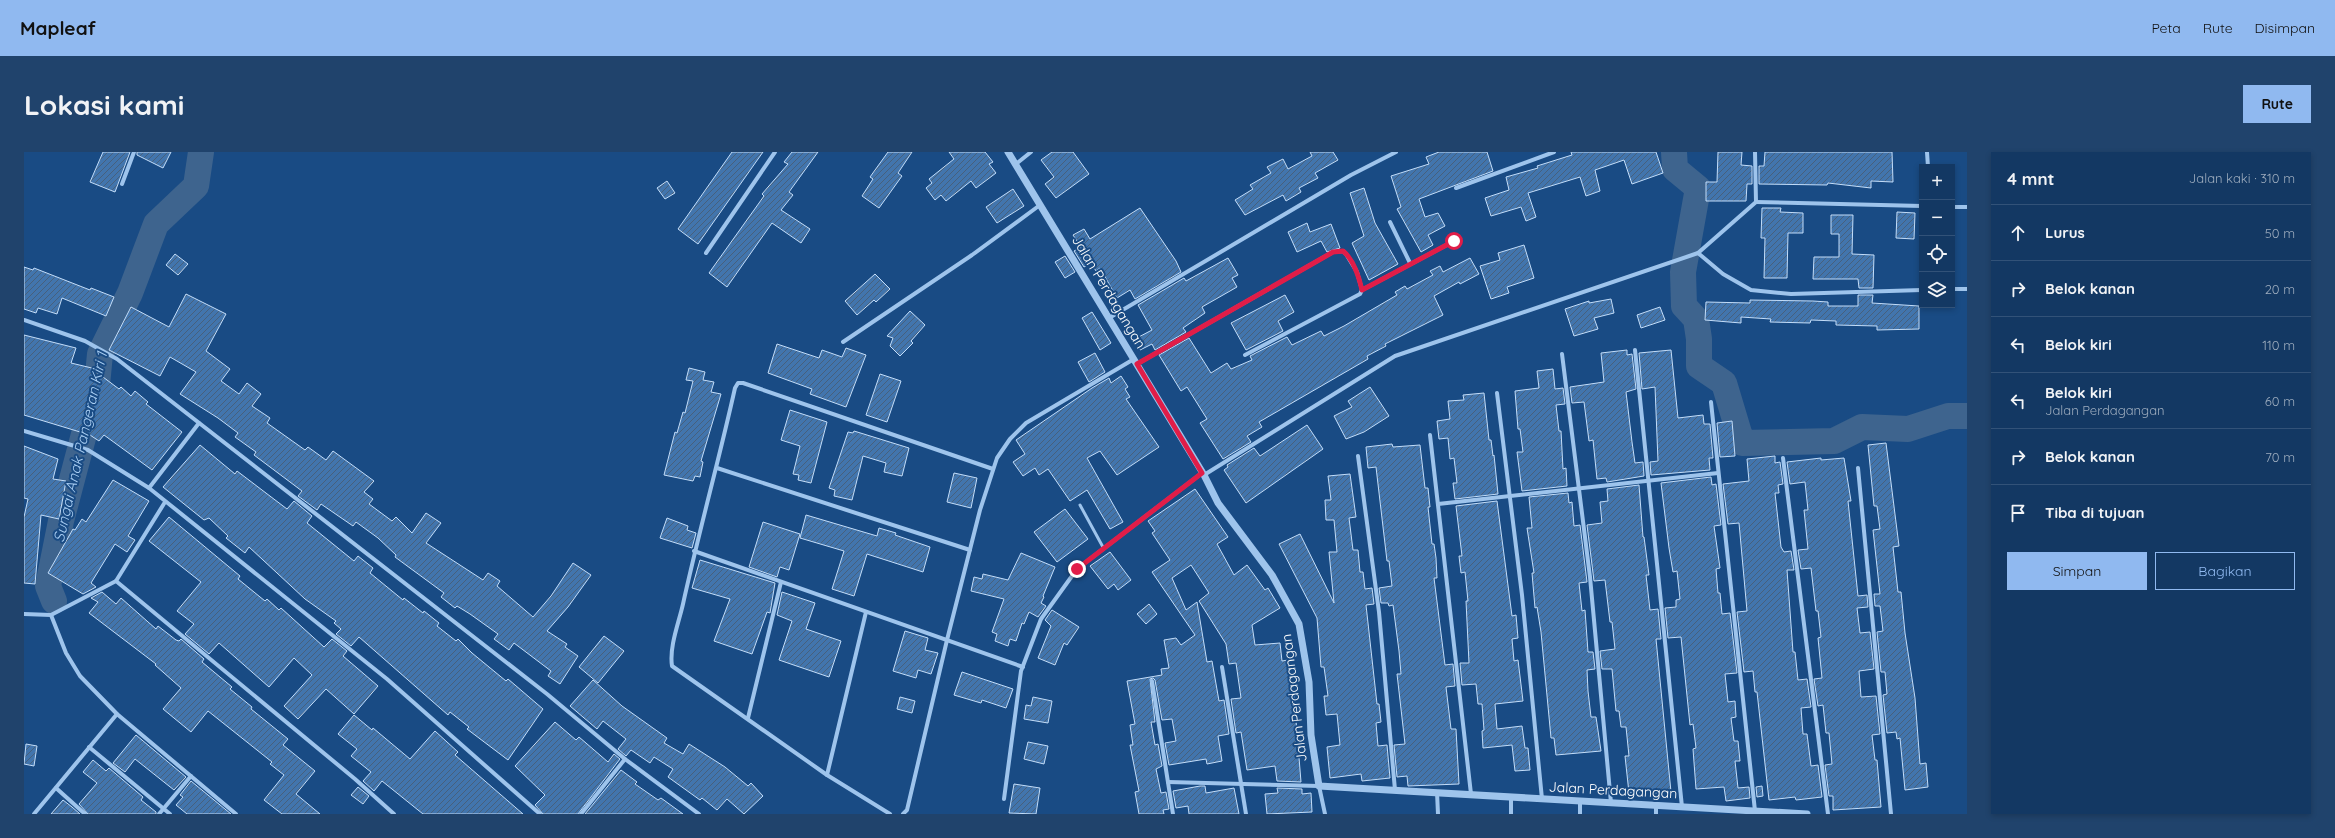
<!DOCTYPE html>
<html lang="id">
<meta charset="utf-8">
<style>
body{margin:0;font-family:Quicksand,sans-serif;background:#20436c;color:#f1f3f6}
.controls{position:absolute;right:12px;top:12px;display:grid;overflow:hidden;border-radius:0px;box-shadow:0 2px 6px #0003}
.controls button{width:36px;height:36px;display:grid;place-items:center;padding:0;border:0;border-bottom:1px solid #325278;background:#133863;color:#f1f3f6;font:20px sans-serif}
.stop{position:absolute;width:12px;height:12px;margin:-9px;border:3px solid #e11d48;border-radius:50%;background:#fff}
.stop.end{background:#e11d48;border-color:#fff;box-shadow:0 1px 4px #0008}
.list{margin:0;padding:0;list-style:none}
h2{display:flex;justify-content:space-between;align-items:center;height:52px;margin:0;padding:0 16px;font-size:17px}
h2 small{font-size:13px;font-weight:400;color:#9dacbe}
.list li{display:grid;grid-template-columns:26px 1fr auto;gap:12px;align-items:center;box-sizing:border-box;height:56px;padding:0 16px;border-top:1px solid #325278}
.list b{display:block;font-size:15px;white-space:nowrap}
.list p{margin:0;font-size:13px;white-space:nowrap;color:#9dacbe}
.list em{font-size:13px;font-style:normal;color:#9dacbe}
.actions{display:flex;gap:8px;padding:12px 16px}
.actions a{flex:1;padding:9px 0;border:1px solid #90b9f0;border-radius:0px;text-align:center;font-size:14px;color:#90b9f0}
.actions .main{background:#90b9f0;color:#111}
.icon{flex:none;width:22px;height:22px;fill:none;stroke:currentColor;stroke-width:2;stroke-linecap:round;stroke-linejoin:round}
.map{position:relative;flex:none;width:1943px;height:662px;overflow:hidden;border-radius:0px}
header{display:flex;align-items:center;gap:24px;box-sizing:border-box;height:56px;padding:0 20px;background:#90b9f0;color:#111}
header strong{font-size:19px}
nav{display:flex;gap:22px;margin-inline-start:auto;font-size:14px}
.intro{display:flex;align-items:center;justify-content:space-between;box-sizing:border-box;height:96px;padding:0 24px}
h1{margin:0;font-size:28px}
.button{padding:10px 18px;border-radius:0px;background:#90b9f0;color:#111;font-size:14px;font-weight:700}
main{display:flex;gap:24px;padding:0 24px}
aside{flex:1;background:#133863;border-radius:0px;box-shadow:0 2px 6px #0003}
.map>svg:first-child{display:block}
.lines{fill:none;stroke-linecap:round;stroke-linejoin:round}
.river{stroke:#3e648e;stroke-width:26}
.building{fill:url(#building-hatch);stroke:#c3ddf9}
.service{stroke:#9ec4ec;stroke-width:3}
.minor{stroke:#9ec4ec;stroke-width:4}
.tertiary{stroke:#9ec4ec;stroke-width:7}
.route{stroke:#e11d48;stroke-width:5}
.labels{text-anchor:middle;dominant-baseline:central;stroke-width:4;stroke-linejoin:round;paint-order:stroke}
.street-label{font-size:14px;fill:#fff;stroke:#194b84}
.water-label{font-size:15px;font-style:italic;fill:#a9cef3;stroke:#194b84}
</style>
<header>
<strong>Mapleaf</strong>
<nav><a>Peta</a><a>Rute</a><a>Disimpan</a></nav>
</header>
<div class="intro"><h1>Lokasi kami</h1><a class="button">Rute</a></div>
<main>
<div class="map">
<svg width="1943" height="662" viewBox="0 0 1943 662">
<defs>
<pattern id="building-hatch" width="6" height="6" patternUnits="userSpaceOnUse"><rect width="6" height="6" fill="#4275ad"/><path d="M-1 1l2-2M0 6l6-6M5 7l2-2" fill="none" stroke="#47607c"/></pattern>
</defs>
<rect width="100%" height="100%" fill="#194b84"/>
<g class="lines">
<g class="river">
<polyline points="1650,0 1651,17 1674,36 1659,120 1660,154 1672,167 1675,187 1675,214 1700,231 1718,291 1810,289 1838,275 1884,277 1924,264 1943,264"/>
<polyline points="30,449 24,434 37,369 73,233 76,202 106,141 132,72 172,34 177,0"/>
</g>
</g>
<g class="building">
<polygon points="79,0 106,0 91,40 66,30"/>
<polygon points="113,0 147,0 139,16 113,3"/>
<polygon points="708,0 739,0 674,92 654,77"/>
<polygon points="768,0 794,0 765,40 769,43 757,58 786,77 777,91 748,71 703,135 685,121 740,44 738,42 764,12 760,10"/>
<polygon points="864,0 888,0 874,21 878,24 855,56 838,44 849,27 846,25"/>
<polygon points="925,0 961,0 969,10 965,12 972,21 952,36 947,29 922,49 917,43 911,48 902,36 908,31 905,27 930,7"/>
<polygon points="1028,0 1049,0 1065,22 1032,46 1021,32 1030,25 1017,8"/>
<polygon points="1286,0 1309,0 1314,8 1291,21 1294,26 1275,36 1277,40 1262,49 1259,43 1221,63 1211,48 1229,37 1226,33 1247,21 1243,15 1259,7 1264,17 1288,4"/>
<polygon points="1415,0 1463,0 1469,19 1395,47 1401,65 1414,61 1421,74 1404,83 1409,93 1397,100 1373,57 1377,55 1367,24 1405,12 1402,5"/>
<polygon points="1547,0 1632,0 1639,21 1608,32 1600,8 1571,18 1576,39 1562,44 1556,25 1504,41 1512,65 1502,69 1497,55 1467,64 1461,46 1485,38 1482,25 1514,16 1513,14 1548,3"/>
<polygon points="1694,0 1718,0 1717,13 1728,14 1728,32 1723,32 1722,49 1682,49 1682,30 1693,30"/>
<polygon points="1741,0 1868,0 1869,30 1847,29 1847,36 1804,31 1803,33 1735,32 1735,14 1740,14"/>
<polygon points="643,29 651,41 641,47 633,36"/>
<polygon points="1340,36 1351,71 1374,112 1345,128 1328,91 1340,84 1326,41"/>
<polygon points="989,37 1000,54 973,71 962,55"/>
<polygon points="1116,56 1152,109 1157,120 1111,147 1106,138 1093,146 1076,116 1072,119 1067,111 1060,115 1050,99 1057,95 1049,83 1060,77 1066,87"/>
<polygon points="1738,56 1757,56 1756,60 1779,61 1779,81 1764,81 1763,126 1740,126 1741,86 1737,86"/>
<polygon points="1873,60 1891,61 1890,87 1872,86"/>
<polygon points="1807,63 1829,63 1828,102 1850,103 1849,136 1835,136 1834,127 1789,127 1790,105 1815,105 1815,82 1807,82"/>
<polygon points="1283,71 1286,80 1307,72 1316,96 1303,100 1297,89 1273,100 1264,80"/>
<polygon points="1500,93 1510,126 1483,135 1485,141 1467,147 1456,114 1476,108 1474,101"/>
<polygon points="151,102 164,112 154,123 142,113"/>
<polygon points="1041,104 1051,120 1041,126 1031,110"/>
<polygon points="1204,106 1214,123 1208,126 1213,135 1178,155 1181,161 1159,176 1162,180 1131,198 1128,192 1116,198 1111,187 1128,178 1114,153 1160,126 1162,129"/>
<polygon points="1446,106 1455,122 1436,132 1435,130 1410,144 1419,163 1361,192 1362,194 1343,204 1344,207 1235,270 1238,275 1223,284 1227,290 1199,307 1176,271 1183,267 1163,235 1157,239 1135,203 1165,186 1187,221 1203,211 1207,217 1228,208 1226,204 1263,185 1268,193 1297,179 1300,184 1320,174 1373,143 1371,140 1381,134 1383,137 1409,123 1406,119 1416,114 1419,120"/>
<polygon points="0,115 9,118 10,116 66,138 67,136 90,145 82,164 38,146 33,162 14,156 12,161 0,157"/>
<polygon points="851,122 866,137 852,150 850,148 833,163 821,149"/>
<polygon points="162,142 202,162 182,199 206,217 197,229 215,242 223,231 237,242 228,254 246,266 243,271 281,298 284,295 302,308 309,299 350,329 340,340 349,347 345,352 368,369 372,365 388,381 402,361 417,371 402,391 459,428 464,421 476,429 473,434 509,465 527,444 549,411 567,423 544,455 523,479 543,492 541,495 554,504 536,532 524,524 527,519 490,491 485,498 470,487 474,482 446,462 433,454 431,456 417,445 420,441 371,405 372,403 354,386 332,370 329,374 297,352 293,358 274,344 278,339 230,303 232,300 211,285 214,281 194,266 156,242 172,220 146,205 136,224 85,198 107,155 145,175"/>
<polygon points="1261,143 1270,160 1254,169 1259,179 1222,198 1207,171"/>
<polygon points="1834,143 1849,143 1848,151 1895,154 1895,177 1853,178 1853,174 1812,173 1812,169 1787,168 1786,171 1746,170 1747,167 1717,165 1717,171 1681,168 1682,150 1726,151 1726,148 1789,149 1804,150 1804,154 1834,154"/>
<polygon points="1587,147 1590,161 1570,166 1574,177 1550,184 1541,157 1565,149 1565,151"/>
<polygon points="1636,155 1641,168 1617,176 1613,163"/>
<polygon points="886,159 901,173 887,189 889,191 876,204 866,194 869,186 863,184"/>
<polygon points="1068,160 1087,191 1076,198 1058,166"/>
<polygon points="0,183 52,196 47,211 72,217 71,219 95,237 97,235 107,244 111,239 124,250 122,252 158,280 128,318 80,283 75,289 66,283 0,263"/>
<polygon points="753,192 795,206 798,198 818,205 822,196 842,203 822,255 786,242 788,237 744,221"/>
<polygon points="1603,198 1603,203 1608,202 1612,237 1602,240 1608,290 1611,311 1619,310 1620,324 1583,330 1582,326 1573,327 1569,288 1565,289 1560,250 1548,251 1546,235 1580,230 1577,201"/>
<polygon points="1647,198 1654,266 1679,263 1680,272 1686,272 1689,306 1685,306 1686,318 1627,323 1626,310 1634,309 1631,235 1618,237 1615,201"/>
<polygon points="1071,201 1081,220 1065,230 1054,210"/>
<polygon points="665,216 681,220 679,228 690,230 687,240 697,242 677,309 679,310 676,325 671,324 669,329 640,323 651,280 653,281 659,260 661,261 669,229 662,228"/>
<polygon points="1529,217 1531,237 1539,236 1541,252 1532,253 1535,279 1537,279 1539,317 1542,316 1543,334 1498,339 1493,300 1499,300 1496,277 1494,277 1491,239 1515,236 1513,219"/>
<polygon points="856,222 877,229 863,270 842,263"/>
<polygon points="1097,224 1104,235 1101,237 1106,245 1102,247 1135,295 1093,323 1076,299 1063,306 1099,370 1086,377 1063,338 1046,349 1024,317 1015,323 1011,316 999,324 989,310 1001,302 992,288 1068,236 1085,226 1087,231"/>
<polygon points="1346,235 1365,264 1340,280 1322,287 1310,264 1328,255 1324,249"/>
<polygon points="1460,241 1465,288 1467,288 1469,304 1470,303 1474,342 1431,347 1429,331 1433,331 1430,306 1426,307 1424,286 1415,287 1413,269 1426,267 1424,249 1440,248 1439,243"/>
<polygon points="766,258 803,270 787,331 774,328 775,323 769,322 776,294 757,288"/>
<polygon points="1708,269 1711,304 1696,305 1693,271"/>
<polygon points="1283,273 1299,297 1222,351 1200,318 1204,315 1203,313 1230,296 1236,304"/>
<polygon points="830,279 885,296 878,324 860,320 862,311 839,304 828,348 810,344 811,338 805,336 824,280 829,281"/>
<polygon points="1862,291 1875,394 1869,395 1874,440 1877,440 1881,481 1891,546 1896,612 1902,611 1904,635 1881,638 1876,586 1873,587 1872,580 1863,581 1859,543 1863,542 1861,520 1857,520 1853,480 1859,479 1856,454 1851,454 1850,442 1856,442 1849,378 1856,377 1853,354 1850,354 1844,293"/>
<polygon points="1368,292 1369,295 1396,293 1401,336 1404,336 1406,355 1404,355 1408,392 1410,392 1412,406 1413,426 1410,426 1421,513 1429,512 1431,534 1422,535 1427,577 1432,577 1435,632 1384,634 1383,624 1373,625 1370,593 1381,592 1373,522 1377,522 1375,499 1369,453 1365,454 1364,451 1357,451 1355,436 1368,434 1365,409 1363,409 1352,315 1344,316 1342,295"/>
<polygon points="176,293 211,322 213,319 263,357 270,349 288,364 283,371 330,409 334,404 349,416 346,421 379,448 380,446 399,461 400,459 415,471 413,474 432,489 434,487 448,501 482,529 484,527 519,557 484,608 443,577 445,575 426,560 424,563 335,485 327,494 312,482 317,477 310,471 312,469 281,447 225,395 221,401 202,386 204,384 185,366 180,368 139,335"/>
<polygon points="0,294 34,307 29,327 42,329 35,367 17,363 11,432 0,431 0,365 4,347 0,346"/>
<polygon points="1751,304 1751,311 1756,310 1759,332 1754,333 1755,341 1751,341 1757,395 1760,400 1767,399 1770,418 1763,418 1769,500 1771,500 1774,528 1783,527 1787,555 1777,556 1779,582 1783,582 1787,614 1794,613 1798,645 1772,648 1771,645 1745,648 1733,540 1731,540 1729,519 1720,520 1713,460 1723,459 1715,371 1704,372 1699,332 1725,329 1723,307"/>
<polygon points="1797,306 1797,308 1820,306 1827,349 1824,349 1834,444 1843,443 1844,455 1833,456 1836,481 1846,480 1850,517 1835,519 1837,545 1852,544 1856,582 1848,583 1851,608 1853,608 1857,655 1809,658 1809,644 1805,644 1801,613 1808,612 1805,581 1802,581 1799,553 1794,554 1790,527 1798,526 1794,486 1797,485 1794,459 1792,459 1787,416 1777,417 1774,398 1784,397 1780,358 1784,358 1781,330 1766,332 1763,310"/>
<polygon points="930,321 953,326 947,356 923,350"/>
<polygon points="1326,322 1332,365 1325,366 1329,398 1334,398 1336,420 1339,420 1341,437 1348,436 1350,452 1342,453 1353,552 1355,552 1357,570 1352,571 1354,594 1363,593 1366,626 1338,629 1337,622 1306,626 1303,595 1316,593 1313,562 1302,563 1300,544 1304,544 1300,515 1297,515 1293,466 1255,392 1276,382 1310,451 1305,400 1313,400 1310,368 1302,368 1301,348 1307,348 1304,324"/>
<polygon points="1687,325 1688,333 1692,332 1697,373 1690,374 1696,416 1692,417 1694,441 1696,441 1698,462 1706,461 1713,521 1701,522 1704,550 1711,549 1712,565 1707,566 1710,589 1714,589 1716,609 1711,609 1714,636 1725,635 1726,646 1702,649 1700,635 1672,637 1669,597 1672,596 1669,572 1666,573 1657,485 1644,486 1641,456 1652,455 1652,448 1656,447 1653,419 1649,420 1645,396 1637,331"/>
<polygon points="89,328 125,349 104,384 111,388 103,400 91,392 67,431 72,435 59,442 24,421 49,377 51,378 58,367 62,370"/>
<polygon points="1615,333 1619,385 1620,385 1625,423 1622,423 1626,458 1634,457 1637,487 1632,487 1647,640 1629,641 1629,638 1605,641 1601,604 1605,604 1602,575 1597,575 1595,559 1592,559 1588,517 1578,517 1576,499 1591,497 1588,470 1586,470 1581,428 1570,429 1563,373 1578,371 1576,350 1584,349 1583,337"/>
<polygon points="1171,337 1204,385 1193,392 1210,423 1223,413 1241,438 1244,436 1256,456 1228,473 1231,493 1256,491 1258,509 1264,508 1268,545 1270,544 1277,630 1253,629 1251,614 1223,618 1217,580 1212,581 1207,547 1217,546 1212,511 1205,512 1202,492 1175,449 1185,441 1167,413 1148,426 1162,458 1173,450 1183,510 1188,509 1195,549 1200,548 1205,582 1194,584 1198,609 1183,612 1182,607 1145,613 1141,591 1152,589 1148,567 1138,568 1131,528 1129,526 1126,527 1131,570 1127,570 1131,593 1134,592 1138,614 1132,617 1137,641 1142,640 1145,657 1139,658 1140,662 1115,662 1111,640 1115,639 1106,593 1109,593 1106,573 1111,572 1103,529 1138,523 1137,517 1145,516 1140,488 1152,486 1157,493 1171,483 1128,420 1146,408 1128,381 1131,379 1124,369"/>
<polygon points="1544,341 1545,351 1548,350 1550,374 1556,373 1563,430 1555,431 1558,459 1561,458 1564,500 1569,500 1571,517 1563,518 1564,539 1567,565 1572,565 1577,599 1532,603 1530,586 1527,586 1517,480 1513,455 1511,456 1508,421 1510,421 1503,376 1508,376 1505,345"/>
<polygon points="1473,349 1488,464 1492,463 1494,486 1488,487 1490,509 1494,508 1499,549 1471,552 1473,577 1498,574 1501,596 1504,596 1506,618 1491,619 1488,593 1459,596 1458,579 1460,578 1458,552 1454,552 1452,532 1438,533 1436,511 1445,511 1442,449 1444,449 1441,420 1437,421 1435,404 1438,404 1432,354"/>
<polygon points="1041,357 1064,387 1033,410 1010,380"/>
<polygon points="782,363 853,384 855,376 872,381 871,383 906,395 899,420 843,402 830,444 808,437 820,399 776,386"/>
<polygon points="145,365 216,424 214,427 241,449 243,447 255,458 257,456 300,495 308,487 323,499 319,504 354,534 330,562 302,537 274,567 260,554 288,523 270,506 245,535 195,491 185,502 161,482 170,472 153,459 177,430 125,389"/>
<polygon points="643,366 664,374 663,378 672,381 668,396 636,386"/>
<polygon points="739,370 776,382 765,418 756,415 753,425 725,415"/>
<polygon points="1086,400 1107,428 1094,438 1090,432 1084,437 1066,414"/>
<polygon points="997,401 1031,415 1019,444 1020,445 1017,451 1022,454 1014,465 1005,460 1000,472 998,471 992,489 986,487 984,494 971,489 973,482 968,480 980,447 947,439 950,425 958,427 959,422 984,428"/>
<polygon points="676,408 751,431 746,461 743,460 728,502 690,489 706,447 668,436"/>
<polygon points="78,440 92,452 97,446 132,477 134,474 152,488 155,489 157,487 180,507 178,510 208,535 206,537 228,555 227,557 264,587 259,593 291,619 272,642 296,662 258,662 240,648 260,623 246,612 248,610 184,559 167,580 139,557 157,536 131,513 132,512 65,461 74,450 67,446"/>
<polygon points="758,440 791,451 782,477 817,489 805,525 755,508 768,469 753,463"/>
<polygon points="1125,452 1133,462 1122,472 1113,462"/>
<polygon points="1028,458 1055,475 1043,493 1040,491 1031,513 1014,506 1027,474 1021,468"/>
<polygon points="881,479 904,486 901,498 914,501 907,522 894,518 892,526 869,519"/>
<polygon points="580,484 600,499 574,531 555,515"/>
<polygon points="938,520 989,537 982,556 958,548 957,551 930,543"/>
<polygon points="569,528 598,554 643,586 640,591 659,602 665,592 701,615 724,634 727,631 739,644 720,662 703,647 693,658 678,646 676,648 644,625 649,617 630,605 626,611 607,598 602,604 594,597 602,587 579,569 573,577 546,554"/>
<polygon points="876,545 891,549 888,561 873,557"/>
<polygon points="1009,545 1028,549 1024,571 1000,567 1002,553 1007,554"/>
<polygon points="330,563 348,578 349,576 386,607 411,579 434,600 431,603 499,662 399,662 358,629 350,639 339,629 347,620 327,604 333,597 314,582"/>
<polygon points="531,570 552,588 555,585 584,610 590,602 596,607 554,662 519,662 511,653 521,643 491,614"/>
<polygon points="112,583 162,625 150,638 111,607 101,620 89,611"/>
<polygon points="1004,590 1024,594 1020,612 1000,607"/>
<polygon points="2,592 13,594 10,614 0,612"/>
<polygon points="69,608 82,619 85,616 119,645 117,648 132,660 132,662 64,662 55,652 73,631 59,620"/>
<polygon points="597,618 613,630 611,632 634,648 637,646 659,662 561,662"/>
<polygon points="167,629 207,662 163,662 152,653 159,645 156,643"/>
<polygon points="990,632 1016,636 1012,662 985,661"/>
<polygon points="1176,634 1181,634 1182,641 1210,636 1215,662 1165,662 1164,654 1152,656 1149,639"/>
<polygon points="1738,634 1739,644 1733,645 1732,635"/>
<polygon points="334,635 345,644 339,652 327,643"/>
<polygon points="1253,636 1278,637 1278,642 1287,641 1288,660 1243,662 1241,642 1254,641"/>
<polygon points="39,648 48,655 56,662 27,662"/>
</g>
<g class="lines">
<polyline class="service" points="1056,353 1080,397"/>
<g class="minor">
<polyline points="1903,0 1904,15"/>
<polyline points="992,12 1007,0"/>
<polyline points="98,32 110,0"/>
<polyline points="1432,36 1530,0"/>
<polyline points="1732,50 1898,54"/>
<polyline points="1928,55 1943,55"/>
<polyline points="1366,70 1386,111"/>
<polyline points="682,101 751,0"/>
<polyline points="1674,101 1699,122 1727,138 1767,142 1898,138"/>
<polyline points="1928,137 1943,137"/>
<polyline points="1338,138 1430,89"/>
<polyline points="1085,166 1327,23 1372,0"/>
<polyline points="0,168 61,189 93,207 523,542 601,607 675,662"/>
<polyline points="819,190 948,103 1016,53"/>
<polyline points="1611,198 1658,655"/>
<polyline points="1538,202 1566,425 1587,651"/>
<polyline points="1113,212 1309,100 1319,99 1322,102 1333,120 1338,138 1336,142 1221,203"/>
<polyline points="1473,241 1498,443 1518,647"/>
<polyline points="1687,250 1731,659"/>
<polyline points="0,279 64,298 125,336 363,527 516,662"/>
<polyline points="1406,283 1447,642"/>
<polyline points="1334,304 1355,460 1371,638"/>
<polyline points="1759,306 1804,662"/>
<polyline points="693,316 946,398"/>
<polyline points="1834,316 1867,662"/>
<polyline points="1180,323 1371,204 1674,101 1732,50 1731,0"/>
<polyline points="125,336 175,271"/>
<polyline points="1414,352 1694,321"/>
<polyline points="670,399 999,515"/>
<polyline points="92,429 331,627 370,662"/>
<polyline points="0,462 27,463 92,429 141,350"/>
<polyline points="27,463 42,501 56,524 93,562 212,662"/>
<polyline points="1198,515 1222,662"/>
<polyline points="1128,529 1149,662"/>
<polyline points="724,566 757,430"/>
<polyline points="65,595 146,662"/>
<polyline points="803,623 842,460"/>
<polyline points="1144,630 1295,634 1301,662"/>
<polyline points="32,636 61,662"/>
<polyline points="1413,640 1414,662"/>
<polyline points="980,647 997,519 1017,467 1053,417 1178,321"/>
<polyline points="1556,649 1556,662"/>
<polyline points="1632,653 1632,662"/>
<polyline points="10,662 93,562"/>
<polyline points="135,662 167,624"/>
<polyline points="557,662 601,607"/>
<path d="M866,662L803,623L648,514C645,495 655,470 659,452C675,379 695,308 711,236L714,231H719L969,317"/>
<polyline points="879,662 883,658 923,488 956,358 973,306 986,287 1002,271 1110,207"/>
<polyline points="1487,662 1487,645"/>
</g>
<polyline class="tertiary" points="984,0 1180,323 1194,351 1248,423 1275,472 1285,530 1287,583 1295,634 1783,662"/>
</g>
<g class="lines">
<path class="route" d="M1053,417L1178,321L1113,212L1309,100L1319,99C1330,108 1335,125 1338,138L1430,89"/>
</g>
<g class="labels">
<g class="street-label">
<text transform="translate(1085 140) rotate(59)">Jalan Perdagangan</text>
<text transform="translate(1270 546) rotate(-97)">Jalan Perdagangan</text>
<text transform="translate(1589 638) rotate(3)">Jalan Perdagangan</text>
</g>
<g class="water-label">
<text transform="translate(56 295) rotate(-77)">Sungai Anak Pangeran Kiri 1</text>
</g>
</g>
</svg>
<div class="controls">
<button>+</button>
<button>−</button>
<button><svg class="icon" aria-label="locate" viewBox="0 0 24 24"><circle cx="12" cy="12" r="6"/><path d="M12 2v4M12 18v4M2 12h4M18 12h4"/></svg></button>
<button><svg class="icon" aria-label="layers" viewBox="0 0 24 24"><path d="M12 4l9 5-9 5-9-5zM3 14l9 5 9-5"/></svg></button>
</div>
<div class="stop" style="left:1430px;top:89px"></div>
<div class="stop end" style="left:1053px;top:417px"></div>
</div>
<aside>
<h2>4 mnt<small>Jalan kaki · 310 m</small></h2>
<ul class="list">
<li><svg class="icon" aria-label="ahead" viewBox="0 0 24 24"><path d="M12 20V5M6 11l6-6 6 6"/></svg><div><b>Lurus</b></div><em>50 m</em></li>
<li><svg class="icon" aria-label="right" viewBox="0 0 24 24"><path d="M7 20v-9h11M14 6l5 5-5 5"/></svg><div><b>Belok kanan</b></div><em>20 m</em></li>
<li><svg class="icon" aria-label="left" viewBox="0 0 24 24"><path d="M17 20v-9H6M10 6l-5 5 5 5"/></svg><div><b>Belok kiri</b></div><em>110 m</em></li>
<li><svg class="icon" aria-label="left" viewBox="0 0 24 24"><path d="M17 20v-9H6M10 6l-5 5 5 5"/></svg><div><b>Belok kiri</b><p>Jalan Perdagangan</p></div><em>60 m</em></li>
<li><svg class="icon" aria-label="right" viewBox="0 0 24 24"><path d="M7 20v-9h11M14 6l5 5-5 5"/></svg><div><b>Belok kanan</b></div><em>70 m</em></li>
<li><svg class="icon" aria-label="arrive" viewBox="0 0 24 24"><path d="M6 21V4h12l-3 4 3 4H6"/></svg><div><b>Tiba di tujuan</b></div></li>
</ul>
<div class="actions"><a class="main">Simpan</a><a>Bagikan</a></div>
</aside>
</main>
